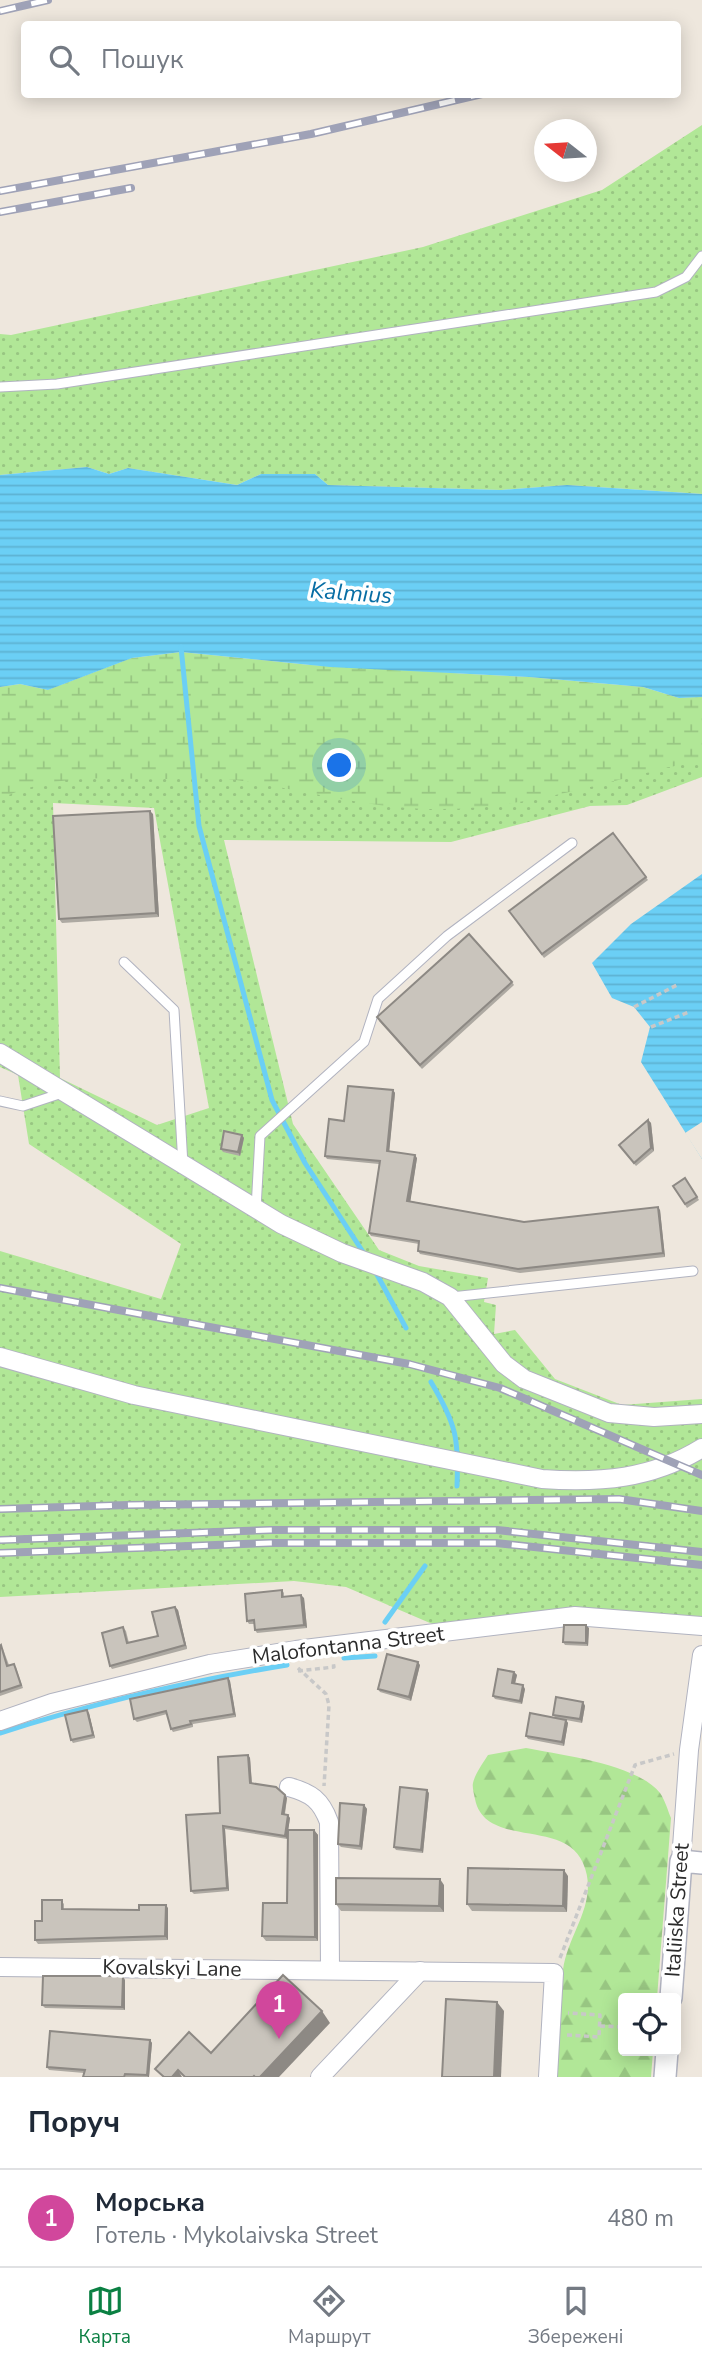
<!DOCTYPE html>
<html lang="uk">
<meta charset="utf-8">
<style>
body{margin:0;font-family:"Nunito Sans",sans-serif;background:#f2f2f3;color:#1f2937}
.controls{position:absolute;right:21px;bottom:21px;display:grid;overflow:hidden;border-radius:7px;box-shadow:0 4px 18px #0003}
.controls button{width:63px;height:63px;display:grid;place-items:center;padding:0;border:0;border-bottom:2px solid #e0e1e3;background:#fff;color:#1f2937;font:35px sans-serif}
.compass{position:absolute;left:534px;top:119px;width:63px;height:63px;border-radius:50%;background:#fff;box-shadow:0 4px 18px #0003;rotate:287deg}
.you{position:absolute;left:340px;top:766px;width:24px;height:24px;margin:-18px;border:5px solid #fff;border-radius:50%;background:#1a73e8;box-shadow:0 0 0 10px #1a73e833}
.badge{display:grid;place-items:center;width:46px;height:46px;border-radius:50%;background:#0b8043;color:#fff;font-size:23px;font-weight:700}
.pin{position:absolute;translate:-50% -58px;filter:drop-shadow(0 2px 4px #0008)}
.pin::after{content:'';position:absolute;top:37px;width:24px;height:21px;background:inherit;clip-path:polygon(0 0,100% 0,50% 100%)}
.list{margin:0;padding:0;list-style:none}
h2{display:flex;justify-content:space-between;align-items:center;height:91px;margin:0;padding:0 28px;font-size:30px}
h2 small{font-size:23px;font-weight:400;color:#747a83}
.list li{display:grid;grid-template-columns:46px 1fr auto;gap:21px;align-items:center;box-sizing:border-box;height:98px;padding:0 28px;border-top:2px solid #e0e1e3}
.list b{display:block;font-size:26px;white-space:nowrap}
.list p{margin:0;font-size:23px;white-space:nowrap;color:#747a83}
.list em{font-size:23px;font-style:normal;color:#747a83}
.icon{flex:none;width:38px;height:38px;fill:none;stroke:currentColor;stroke-width:2;stroke-linecap:round;stroke-linejoin:round}
.map{position:relative;flex:none;width:702px;height:2077px;overflow:hidden}
.search{position:absolute;background:#fff;box-shadow:0 4px 18px #0003;left:21px;right:21px;top:21px;height:77px;display:flex;align-items:center;gap:18px;box-sizing:border-box;padding:0 24px;border-radius:7px;color:#747a83;font-size:26px}
.sheet{height:189px;background:#fff}
nav{display:flex;justify-content:space-around;align-items:center;box-sizing:border-box;height:98px;border-top:2px solid #e0e1e3;background:#fff;font-size:19px;color:#747a83}
nav a{display:grid;justify-items:center;gap:4px}
nav .on{color:#0b8043}
.map>svg:first-child{display:block}
.grass{fill:url(#grass-dots);fill-rule:evenodd}
.forest{fill:url(#forest-firs)}
.wetland{fill:url(#wetland-marsh)}
.water{fill:url(#water-rules)}
.pier{fill:#eee7dd}
.lines{fill:none;stroke-linecap:round;stroke-linejoin:round}
.stream{stroke:#6bcff5;stroke-width:5}
.service-casing{stroke:#b1b3c0;stroke-width:11}
.minor-casing{stroke:#b1b3c0;stroke-width:20}
.tertiary-casing{stroke:#b1b3c0;stroke-width:24}
.path{stroke:#c8c8c8;stroke-width:3.5;stroke-dasharray:5 3.5;stroke-linecap:butt}
.service{stroke:#fff;stroke-width:9}
.minor{stroke:#fff;stroke-width:18}
.tertiary{stroke:#fff;stroke-width:21}
.rail-casing{stroke:#9fa2b7;stroke-width:8}
.rail{stroke:#fff;stroke-width:5;stroke-dasharray:16;stroke-linecap:butt}
.wall{fill:#ada9a2}
.shaded-wall{fill:#8d8984}
.building{fill:#c9c4bc;stroke:#8d8984;stroke-width:2}
.labels{text-anchor:middle;dominant-baseline:central;stroke-width:7;stroke-linejoin:round;paint-order:stroke}
.street-label{font-size:21px;fill:#2b2b2b;stroke:#fff}
.water-label{font-size:23px;font-style:italic;fill:#076da4;stroke:#fff}
</style>
<div class="map">
<svg width="702" height="2077" viewBox="0 0 702 2077">
<defs>
<pattern id="grass-dots" width="8" height="8" patternUnits="userSpaceOnUse" patternTransform="scale(1.75)"><rect width="8" height="8" fill="#b1e797"/><path d="M2 2h.1M6 6h.1" fill="none" stroke="#98c682" stroke-width="1.8" stroke-linecap="round"/></pattern>
<pattern id="forest-firs" width="22" height="20" patternUnits="userSpaceOnUse" patternTransform="scale(1.75)"><rect width="22" height="20" fill="#b1e797"/><path d="M5 1l3.5 6h-7zM16 11l3.5 6h-7z" fill="#98c682"/></pattern>
<pattern id="wetland-marsh" width="20" height="14" patternUnits="userSpaceOnUse" patternTransform="scale(1.75)"><rect width="20" height="14" fill="#b1e797"/><path d="M1 5h8M5 5V1M11 12h8M15 12V8" fill="none" stroke="#98c682"/></pattern>
<pattern id="water-rules" width="6" height="5" patternUnits="userSpaceOnUse" patternTransform="scale(1.75)"><rect width="6" height="5" fill="#6bcff5"/><path d="M0 2.5h6" fill="none" stroke="#5db2d2"/></pattern>
</defs>
<rect width="100%" height="100%" fill="#eee7dd"/>
<g class="grass">
<polygon points="702,125 702,494 567,485 501,490 328,485 315,474 261,474 237,485 128,468 109,474 87,467 0,475 0,334 11,335 423,247 602,190"/>
<path d="M132,658L424,670L679,698L702,697V777L627,805L590,806L451,842L224,840L293,1124L379,1250L419,1266L488,1278L484,1302L496,1305L494,1334L515,1330L555,1379L622,1405L702,1399V1618L576,1607L437,1626L346,1587L294,1581L0,1597V1251L161,1299L181,1244L29,1144L18,1075L0,1067V687L48,690ZM53,803L154,808L209,1108L157,1125L60,1078Z"/>
</g>
<path class="forest" d="M526,1748C561,1755 637,1764 660,1793C665,1800 668,1811 671,1818L657,1998H623V2051H653L651,2077H556C558,2042 557,2005 563,1970C568,1932 600,1902 583,1863C564,1818 485,1849 475,1799C474,1794 472,1787 473,1783C475,1774 483,1763 488,1755Z"/>
<path class="wetland" d="M181,652L330,667L529,677L643,687L679,698L702,697V760C611,779 525,811 431,809C365,808 301,789 236,780C204,776 172,780 140,779C92,777 45,777 0,799V687L20,684L48,690L132,658Z"/>
<g class="water">
<polygon points="87,467 109,474 128,468 237,485 261,474 315,474 328,485 501,490 567,485 702,494 702,697 679,698 643,687 529,677 330,667 181,652 132,658 48,690 20,684 0,687 0,475"/>
<polygon points="702,874 702,1159 641,1062 650,1027 634,1007 612,998 592,963 631,924"/>
</g>
<polygon class="pier" points="702,1122 702,1159 685,1133"/>
<g class="lines">
<g class="stream">
<polyline points="181,647 199,826 272,1100 305,1163 365,1255"/>
<polyline points="374,1269 406,1328"/>
<path d="M431,1382C456,1424 459,1438 457,1486"/>
<polyline points="385,1622 425,1566"/>
<polyline points="344,1658 375,1656"/>
<path d="M0,1733C94,1703 189,1681 287,1665"/>
</g>
<g class="service-casing">
<g id="service">
<polyline points="0,387 57,384 656,292 686,277 702,256"/>
<polyline points="124,962 174,1010 183,1165"/>
<polyline points="0,1101 23,1106 62,1093"/>
<polyline points="256,1209 260,1136 364,1042 378,999 447,936 572,843"/>
<polyline points="451,1297 693,1271"/>
</g>
</g>
<g class="minor-casing">
<g id="minor">
<polyline points="0,1053 281,1224 342,1253 423,1282 450,1297 504,1364 524,1379 609,1413 654,1417 702,1414"/>
<path d="M0,1357L134,1395L542,1479C600,1483 652,1479 702,1448"/>
<polyline points="0,1721 52,1703 210,1664 296,1650 575,1616 702,1626"/>
<path d="M289,1787C311,1793 321,1800 329,1822L330,1970"/>
<polyline points="681,1861 689,1750 702,1655"/>
<polyline points="0,1967 554,1973 548,2077"/>
<polyline points="320,2077 420,1971"/>
</g>
</g>
<g class="tertiary-casing">
<g id="tertiary">
<polyline points="671,1998 681,1861 702,1863"/>
<polyline points="665,2077 667,2051"/>
</g>
</g>
<g class="path">
<polyline points="634,1007 677,985"/>
<polyline points="651,1027 689,1012"/>
<polyline points="298,1668 326,1694 329,1705 324,1786"/>
<polyline points="298,1671 334,1667 333,1662"/>
<polyline points="560,1958 635,1765 674,1754"/>
<polyline points="600,2026 623,2027"/>
<polyline points="567,2035 599,2037 600,2015 568,2013"/>
</g>
<use href="#service" class="service"/>
<use href="#minor" class="minor"/>
<use href="#tertiary" class="tertiary"/>
<g class="rail-casing">
<g id="rail">
<polyline points="0,11 48,0"/>
<polyline points="0,191 311,134 482,94"/>
<polyline points="0,212 131,188"/>
<polyline points="0,1288 409,1364 500,1388 702,1475"/>
<polyline points="0,1509 128,1505 619,1499 702,1511"/>
<polyline points="0,1540 270,1530 497,1530 702,1552"/>
<polyline points="0,1553 270,1543 496,1543 702,1565"/>
</g>
</g>
<use href="#rail" class="rail"/>
</g>
<g class="wall">
<polygon points="153,814 159,917 62,923 59,919"/>
<polygon points="613,833 648,880 544,958 509,911"/>
<polygon points="512,982 514,985 422,1069 379,1021"/>
<polygon points="393,1090 395,1093 389,1151 417,1158 410,1201 524,1222 660,1210 665,1257 520,1273 420,1254 418,1251 419,1244 371,1236 369,1233 379,1164 327,1159 325,1156 344,1121"/>
<polygon points="648,1120 651,1123 654,1151 636,1166 619,1145"/>
<polygon points="242,1135 244,1138 240,1156 223,1152 221,1149"/>
<polygon points="685,1178 699,1200 687,1208 673,1186"/>
<polygon points="282,1590 284,1593 284,1596 304,1598 307,1628 257,1633 255,1630 254,1624 249,1624 247,1621"/>
<polygon points="175,1607 178,1610 187,1649 112,1669 110,1666 123,1627 126,1631 129,1643 158,1636"/>
<polygon points="589,1628 588,1646 565,1645 563,1642"/>
<polygon points="0,1646 3,1649 9,1665 16,1667 23,1688 0,1696"/>
<polygon points="420,1665 411,1701 380,1692 378,1689"/>
<polygon points="514,1672 517,1675 515,1684 525,1689 522,1704 495,1699 493,1696"/>
<polygon points="228,1678 230,1681 236,1717 193,1724 193,1727 173,1732 171,1729 167,1714 137,1722 134,1719"/>
<polygon points="583,1702 585,1706 582,1723 566,1720 568,1723 564,1746 528,1739 526,1736 556,1718 553,1715"/>
<polygon points="89,1713 95,1738 73,1743 71,1740"/>
<polygon points="248,1755 250,1758 252,1783 285,1795 287,1798 285,1814 290,1818 288,1830 314,1830 318,1835 318,1941 266,1941 262,1936 287,1903 287,1839 225,1829 229,1891 194,1894 191,1891 220,1813"/>
<polygon points="429,1793 423,1853 396,1850 394,1847"/>
<polygon points="364,1805 367,1809 362,1850 341,1847 338,1844"/>
<polygon points="568,1876 567,1912 472,1911 467,1904"/>
<polygon points="444,1885 444,1912 341,1911 336,1904"/>
<polygon points="64,1903 64,1909 139,1910 168,1908 168,1940 38,1944 35,1940 42,1921"/>
<polygon points="125,1980 125,2010 45,2008 42,2005"/>
<polygon points="150,2040 152,2043 149,2077 83,2077 84,2073 49,2070 47,2067"/>
</g>
<g class="shaded-wall">
<polygon points="150,811 153,814 159,917 156,913"/>
<polygon points="393,1090 395,1093 389,1154 387,1151"/>
<polygon points="648,1120 651,1123 654,1151 651,1148"/>
<polygon points="242,1135 244,1138 240,1156 238,1152"/>
<polygon points="415,1155 417,1158 410,1204 407,1201"/>
<polygon points="658,1207 660,1210 665,1257 663,1253"/>
<polygon points="301,1595 304,1598 307,1628 304,1625"/>
<polygon points="175,1607 178,1610 187,1649 185,1645"/>
<polygon points="586,1625 589,1628 588,1646 586,1643"/>
<polygon points="418,1662 420,1665 411,1701 409,1697"/>
<polygon points="514,1672 517,1675 514,1687 512,1683"/>
<polygon points="228,1678 230,1681 236,1717 234,1714"/>
<polygon points="523,1685 525,1689 522,1704 520,1701"/>
<polygon points="583,1702 585,1706 582,1723 580,1719"/>
<polygon points="87,1710 89,1713 95,1738 93,1735"/>
<polygon points="566,1720 568,1723 564,1746 562,1742"/>
<polygon points="248,1755 250,1758 252,1786 250,1783"/>
<polygon points="427,1790 429,1793 423,1853 421,1850"/>
<polygon points="285,1795 287,1798 284,1817 282,1814"/>
<polygon points="364,1805 367,1809 362,1850 360,1846"/>
<polygon points="288,1815 290,1818 287,1839 285,1836"/>
<polygon points="223,1826 225,1829 229,1891 227,1888"/>
<polygon points="314,1830 318,1835 318,1941 315,1937"/>
<polygon points="564,1870 568,1876 567,1912 563,1906"/>
<polygon points="440,1879 444,1885 444,1912 439,1906"/>
<polygon points="166,1905 168,1908 168,1940 165,1936"/>
<polygon points="123,1976 125,1980 125,2010 122,2007"/>
<polygon points="497,2002 504,2011 501,2077 494,2077"/>
<polygon points="322,2011 330,2023 279,2077 260,2077"/>
<polygon points="150,2040 152,2043 149,2077 148,2077 147,2075"/>
<polygon points="178,2070 182,2077 172,2077"/>
</g>
<g class="building">
<polygon points="150,811 156,913 59,919 53,816"/>
<polygon points="613,833 646,877 542,954 509,911"/>
<polygon points="469,934 512,982 420,1065 377,1017"/>
<polygon points="348,1086 393,1090 387,1151 415,1155 407,1201 524,1222 658,1207 663,1253 518,1269 418,1251 419,1241 369,1233 380,1161 325,1156 329,1119 344,1121"/>
<polygon points="648,1120 651,1148 634,1163 619,1145"/>
<polygon points="224,1131 242,1135 238,1152 221,1149"/>
<polygon points="685,1178 697,1197 685,1204 673,1186"/>
<polygon points="282,1590 282,1597 301,1595 304,1625 255,1630 254,1620 247,1621 245,1594"/>
<polygon points="175,1607 185,1645 110,1666 102,1633 123,1627 127,1643 158,1636 152,1612"/>
<polygon points="564,1625 586,1625 586,1643 563,1642"/>
<polygon points="1,1645 7,1666 14,1664 21,1685 0,1692 0,1646"/>
<polygon points="387,1654 418,1662 409,1697 378,1689"/>
<polygon points="498,1669 514,1672 512,1683 523,1685 520,1701 493,1696"/>
<polygon points="228,1678 234,1714 190,1721 191,1724 171,1729 166,1711 134,1719 130,1699"/>
<polygon points="556,1697 583,1702 580,1719 553,1715"/>
<polygon points="87,1710 93,1735 71,1740 65,1715"/>
<polygon points="530,1713 566,1720 562,1742 526,1736"/>
<polygon points="248,1755 250,1783 276,1787 285,1795 282,1814 288,1815 285,1836 223,1826 227,1888 191,1891 186,1815 220,1813 218,1757"/>
<polygon points="400,1787 427,1790 421,1850 394,1847"/>
<polygon points="340,1803 364,1805 360,1846 338,1844"/>
<polygon points="288,1830 314,1830 315,1937 262,1936 263,1903 287,1903"/>
<polygon points="468,1868 564,1870 563,1906 467,1904"/>
<polygon points="336,1878 440,1879 439,1906 336,1904"/>
<polygon points="42,1900 62,1900 62,1909 139,1910 139,1905 166,1905 165,1936 35,1940 35,1921 42,1921"/>
<polygon points="283,1975 322,2011 260,2077 255,2077 254,2076 253,2077 185,2077 178,2070 172,2077 164,2077 155,2069 189,2032 211,2053"/>
<polygon points="43,1976 123,1976 122,2007 42,2005"/>
<polygon points="446,1999 497,2002 494,2077 442,2077"/>
<polygon points="50,2031 150,2040 147,2075 125,2074 124,2077 83,2077 85,2070 47,2067"/>
</g>
<g class="labels">
<g class="street-label">
<text transform="translate(348 1645) rotate(-7)">Malofontanna Street</text>
<text transform="translate(677 1910) rotate(-86)">Italiiska Street</text>
<text transform="translate(172 1968) rotate(1)">Kovalskyi Lane</text>
</g>
<g class="water-label">
<text transform="translate(351 593) rotate(4)">Kalmius</text>
</g>
</g>
</svg>
<div class="controls">
<button><svg class="icon" aria-label="locate" viewBox="0 0 24 24"><circle cx="12" cy="12" r="6"/><path d="M12 2v4M12 18v4M2 12h4M18 12h4"/></svg></button>
</div>
<svg class="compass" viewBox="-18 -18 36 36"><path d="M0-13l5 13h-10z" fill="#e53935"/><path d="M0 13l5-13h-10z" fill="#747a83"/></svg>
<div class="you"></div>
<div class="pin badge" style="left:279px;top:2039px;background:#d1479c">1</div>
<div class="search"><svg class="icon" aria-label="search" viewBox="0 0 24 24"><circle cx="10" cy="10" r="6"/><path d="M15 15l6 6"/></svg>Пошук</div>
</div>
<section class="sheet">
<h2>Поруч<small></small></h2>
<ul class="list">
<li><span class="badge" style="background:#d1479c">1</span><div><b>Морська</b><p>Готель · Mykolaivska Street</p></div><em>480 m</em></li>
</ul>
</section>
<nav>
<a class="on"><svg class="icon" aria-label="map" viewBox="0 0 24 24"><path d="M3 6l6-2 6 2 6-2v14l-6 2-6-2-6 2zM9 4v14M15 6v14"/></svg>Карта</a>
<a><svg class="icon" aria-label="directions" viewBox="0 0 24 24"><path d="M12 3l9 9-9 9-9-9zM9 14v-3h6M13 9l2 2-2 2"/></svg>Маршрут</a>
<a><svg class="icon" aria-label="saved" viewBox="0 0 24 24"><path d="M7 4h10v16l-5-4-5 4z"/></svg>Збережені</a>
</nav>
